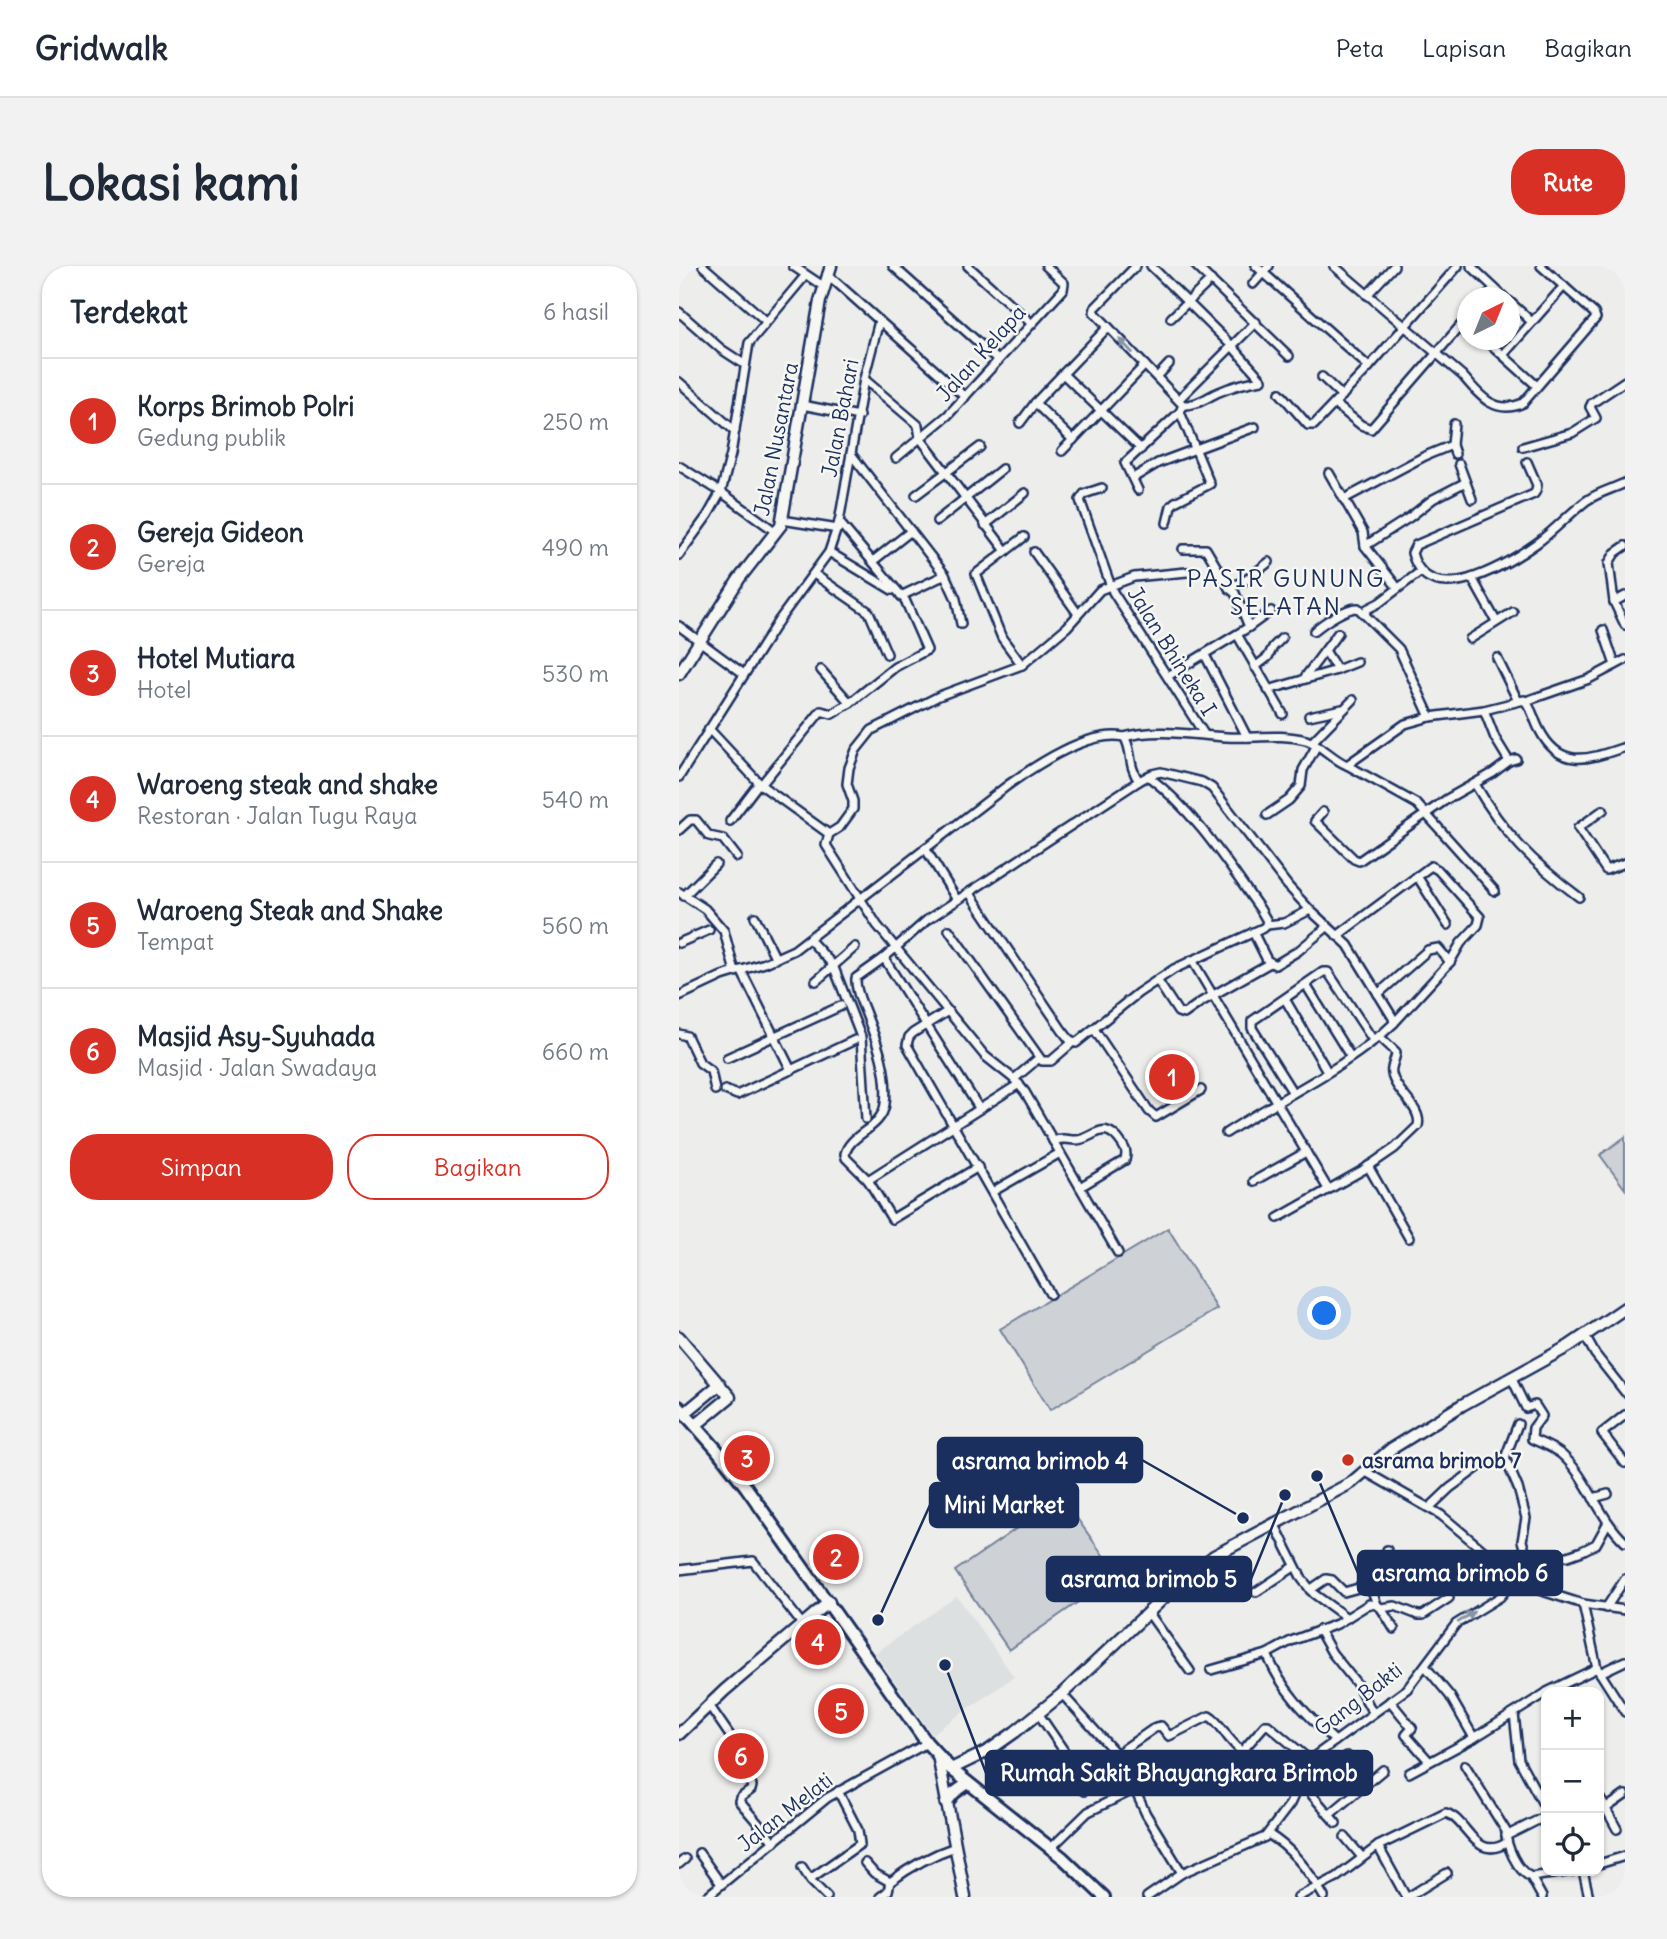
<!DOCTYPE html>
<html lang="id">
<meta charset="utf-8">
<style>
body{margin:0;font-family:Delius,sans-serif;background:#f2f2f3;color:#1f2937}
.controls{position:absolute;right:21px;bottom:21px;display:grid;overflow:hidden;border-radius:14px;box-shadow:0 2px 5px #0004}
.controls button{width:63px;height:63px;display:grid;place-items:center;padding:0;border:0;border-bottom:2px solid #e0e1e3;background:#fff;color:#1f2937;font:35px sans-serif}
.compass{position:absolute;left:778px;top:21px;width:63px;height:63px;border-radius:50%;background:#fff;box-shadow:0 2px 5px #0004;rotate:43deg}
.you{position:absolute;left:646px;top:1048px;width:24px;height:24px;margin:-18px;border:5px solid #fff;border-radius:50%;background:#1a73e8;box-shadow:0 0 0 10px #1a73e833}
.badge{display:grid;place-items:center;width:46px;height:46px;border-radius:50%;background:#d93025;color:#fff;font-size:23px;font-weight:700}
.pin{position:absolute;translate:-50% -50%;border:4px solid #fff;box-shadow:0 2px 7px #0006}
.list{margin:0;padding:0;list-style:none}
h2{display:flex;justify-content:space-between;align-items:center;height:91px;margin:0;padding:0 28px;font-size:30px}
h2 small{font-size:23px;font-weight:400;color:#747a83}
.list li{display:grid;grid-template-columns:46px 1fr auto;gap:21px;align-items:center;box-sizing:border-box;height:126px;padding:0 28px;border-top:2px solid #e0e1e3}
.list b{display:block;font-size:26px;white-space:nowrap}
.list p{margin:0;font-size:23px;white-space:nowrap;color:#747a83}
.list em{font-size:23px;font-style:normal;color:#747a83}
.actions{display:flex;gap:14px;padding:21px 28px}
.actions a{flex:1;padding:16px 0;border:2px solid #d93025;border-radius:28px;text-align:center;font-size:24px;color:#d93025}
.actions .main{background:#d93025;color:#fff}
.icon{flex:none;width:38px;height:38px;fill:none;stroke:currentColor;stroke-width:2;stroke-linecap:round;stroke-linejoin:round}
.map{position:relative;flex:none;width:946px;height:1631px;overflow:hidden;border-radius:28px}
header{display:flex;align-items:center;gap:42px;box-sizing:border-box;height:98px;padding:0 35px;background:#fff;border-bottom:2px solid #e0e1e3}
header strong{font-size:33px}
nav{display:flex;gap:38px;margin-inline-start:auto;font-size:24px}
.intro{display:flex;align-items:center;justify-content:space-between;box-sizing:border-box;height:168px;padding:0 42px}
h1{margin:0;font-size:49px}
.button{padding:18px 32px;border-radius:28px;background:#d93025;color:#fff;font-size:24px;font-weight:700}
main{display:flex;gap:42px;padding:0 42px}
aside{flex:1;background:#fff;border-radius:28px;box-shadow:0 2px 5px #0004}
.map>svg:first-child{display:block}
.built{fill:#dde0e1}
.green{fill:#ced2d7;stroke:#74809a;stroke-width:2}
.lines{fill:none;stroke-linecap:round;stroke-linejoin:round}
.street-casing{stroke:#1b2f5e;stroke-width:12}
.secondary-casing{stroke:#1b2f5e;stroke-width:15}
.primary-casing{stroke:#1b2f5e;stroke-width:16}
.street{stroke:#f6f6f2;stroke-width:7}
.secondary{stroke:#f6f6f2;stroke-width:10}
.primary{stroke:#f6f6f2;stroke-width:10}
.oneway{fill:#8892a8}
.poi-dot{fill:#c8321e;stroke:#f6f6f2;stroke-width:2.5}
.labels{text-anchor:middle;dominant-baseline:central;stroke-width:5;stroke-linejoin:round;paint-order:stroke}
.street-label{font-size:21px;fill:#1b2f5e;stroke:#f6f6f2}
.poi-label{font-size:21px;font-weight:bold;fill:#1b2f5e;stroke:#f6f6f2;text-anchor:start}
.quarter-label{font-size:24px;letter-spacing:2px;fill:#1b2f5e;stroke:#f6f6f2}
.leader{fill:none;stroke:#1b2f5e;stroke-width:2.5}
.callout-dot{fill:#1b2f5e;stroke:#f6f6f2;stroke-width:2.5}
.callout{fill:#1b2f5e;stroke:#1b2f5e;stroke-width:2.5}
.callout-label{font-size:23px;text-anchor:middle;font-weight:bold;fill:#fff}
</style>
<header>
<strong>Gridwalk</strong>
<nav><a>Peta</a><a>Lapisan</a><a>Bagikan</a></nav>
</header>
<div class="intro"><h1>Lokasi kami</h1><a class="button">Rute</a></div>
<main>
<aside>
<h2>Terdekat<small>6 hasil</small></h2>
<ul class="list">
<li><span class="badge">1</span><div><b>Korps Brimob Polri</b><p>Gedung publik</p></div><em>250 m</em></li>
<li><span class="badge">2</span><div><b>Gereja Gideon</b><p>Gereja</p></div><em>490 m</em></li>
<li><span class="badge">3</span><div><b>Hotel Mutiara</b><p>Hotel</p></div><em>530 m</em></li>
<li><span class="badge">4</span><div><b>Waroeng steak and shake</b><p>Restoran · Jalan Tugu Raya</p></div><em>540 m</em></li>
<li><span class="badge">5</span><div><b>Waroeng Steak and Shake</b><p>Tempat</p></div><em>560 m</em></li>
<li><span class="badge">6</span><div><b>Masjid Asy-Syuhada</b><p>Masjid · Jalan Swadaya</p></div><em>660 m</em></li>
</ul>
<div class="actions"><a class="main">Simpan</a><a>Bagikan</a></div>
</aside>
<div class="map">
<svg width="946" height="1631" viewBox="0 0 946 1631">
<rect width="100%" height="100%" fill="#edeeec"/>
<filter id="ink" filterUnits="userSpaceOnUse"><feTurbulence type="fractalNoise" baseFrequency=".0143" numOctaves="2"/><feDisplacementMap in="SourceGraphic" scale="14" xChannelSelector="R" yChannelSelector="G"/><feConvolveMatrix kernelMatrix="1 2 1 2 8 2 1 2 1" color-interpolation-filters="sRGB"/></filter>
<g filter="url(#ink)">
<polygon class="built" points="278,1330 335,1411 253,1468 196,1387"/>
<g class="green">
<polygon points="946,871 946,923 921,889"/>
<polygon points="489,962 538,1043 371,1144 321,1063"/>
<polygon points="383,1231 438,1309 330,1384 276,1305"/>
</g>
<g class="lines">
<g class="street-casing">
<g id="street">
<polyline points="24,0 87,55"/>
<polyline points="114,0 144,20"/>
<polyline points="214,0 319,94"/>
<polyline points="289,0 352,57"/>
<polyline points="457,0 416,42 415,46 504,139 501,146 446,197 459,224"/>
<path d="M472,0L553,80L583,114C569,116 554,120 540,126C528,131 518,140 504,139"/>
<polyline points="517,0 610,90"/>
<polyline points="577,0 690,101"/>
<path d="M655,0L784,110C800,129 816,150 844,137L917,52L915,47L862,0"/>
<polyline points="792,0 826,32"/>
<polyline points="148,8 286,131"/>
<polyline points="574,18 590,0"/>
<polyline points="688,29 715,0"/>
<polyline points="807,32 815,22"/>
<polyline points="830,35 853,56"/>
<polyline points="0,46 42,83 65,98"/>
<polyline points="492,52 532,14"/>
<polyline points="807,74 858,120"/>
<polyline points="824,89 885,20"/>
<polyline points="384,108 462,183"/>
<polyline points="478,111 490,98"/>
<polyline points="643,111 663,130"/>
<polyline points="185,113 239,159 241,172 327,285"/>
<polyline points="0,116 56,165"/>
<polyline points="601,127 629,159 635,159 690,101 779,0"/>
<polyline points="500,133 577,56"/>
<polyline points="356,137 394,174"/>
<polyline points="656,138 682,159 692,163 788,52"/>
<polyline points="123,139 180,150"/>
<polyline points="341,157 356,137 429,61"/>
<polyline points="775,158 773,179 776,188"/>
<polyline points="844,181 893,167 917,152 911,141 913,137 946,115"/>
<polyline points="383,185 466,99"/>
<polyline points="172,188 266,309 277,333 282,358"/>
<polyline points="217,192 269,149 384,24 385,17 367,0"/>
<path d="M848,196L858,219L857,225L855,228L737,279L733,287C749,347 827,299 858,277C876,264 890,248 907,235C918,227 933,223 946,217"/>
<polyline points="780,198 793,233"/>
<polyline points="0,200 42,226 97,266"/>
<polyline points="650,207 684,266 686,280 718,321"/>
<polyline points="454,212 479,197 576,161"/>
<polyline points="423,222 405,228 401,234 434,326 525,468"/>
<polyline points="237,229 301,181"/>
<polyline points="665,233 746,190 773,179"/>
<polyline points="103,254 159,263"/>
<polyline points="258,255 323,203"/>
<polyline points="488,257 492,240 496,236 531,218 501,146"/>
<polyline points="306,259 346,227"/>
<polyline points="686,280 731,251 754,233 785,217"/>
<polyline points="946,280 936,287 930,297 935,336 946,359"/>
<polyline points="150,286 213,324"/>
<polyline points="355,286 399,348"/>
<polyline points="0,289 29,249 42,226 52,188 70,77 126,10"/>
<polyline points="194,295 232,265"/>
<polyline points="135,308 190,346 208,388"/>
<polyline points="793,312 817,355"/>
<polyline points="550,322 567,314 590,296"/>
<polyline points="222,330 266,309"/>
<polyline points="935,336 946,330"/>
<polyline points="686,348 688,343 700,337 742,305"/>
<polyline points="0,360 65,408"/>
<polyline points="570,361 592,345"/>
<polyline points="924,364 936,399"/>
<path d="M635,365C644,357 668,341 679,342L720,383L751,451"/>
<polyline points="559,370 604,448"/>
<polyline points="791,373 834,346"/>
<polyline points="647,386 658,404"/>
<polyline points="526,389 568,471"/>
<polyline points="818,392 839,435"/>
<polyline points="343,399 323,372 297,308 345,271"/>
<polyline points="576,401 589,391 594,381 603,372"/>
<polyline points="142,404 171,437"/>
<polyline points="489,410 570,361 556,327 550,322 527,283 504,283"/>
<polyline points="626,411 659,367"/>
<polyline points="589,424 658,404 678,396"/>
<polyline points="847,435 910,413 946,394"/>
<polyline points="805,444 816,472 830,495 837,493"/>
<polyline points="630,450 663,443"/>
<polyline points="30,463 82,519 150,568"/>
<path d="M445,471C477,462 514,469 547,471C574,473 600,467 627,474C643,479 653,493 668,499L726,458L751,451L805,444L845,434C853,441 855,454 860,463C881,505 910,493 946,481"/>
<polyline points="633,476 674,434"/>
<polyline points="668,499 738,538 816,625"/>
<polyline points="0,511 100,354 150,286 160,256 185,113 200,55"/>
<path d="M796,518C825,568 854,597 900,631"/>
<polyline points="82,519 142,445 153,448 171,437 216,401 248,384 226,334 160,256"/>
<polyline points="924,544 899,562 927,604 946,597"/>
<polyline points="644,546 636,555 675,593 680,595 768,533 814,507 830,495"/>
<polyline points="588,549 610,534 622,520 624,504 638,479"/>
<polyline points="51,555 80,517"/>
<polyline points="0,564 11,554 17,554 30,570 44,573 58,591"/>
<polyline points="246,582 278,634"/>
<polyline points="738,610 769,659"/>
<polyline points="0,626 26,643 45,665 56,706"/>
<path d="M290,626L383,764L390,773L397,777L459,727L495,703L586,661L588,655L581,643C547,595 516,546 469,510"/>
<polyline points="5,630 37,598"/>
<polyline points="76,651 97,693"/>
<polyline points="588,659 605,657 631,644"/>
<polyline points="270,664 363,795 372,795 394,776"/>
<polyline points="574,666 588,694 596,699 619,685 648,661"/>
<polyline points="658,670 752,600 759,604 801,651 799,659 782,677 771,696 715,757"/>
<polyline points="130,673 154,699 182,771 187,853"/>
<polyline points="0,677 30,664"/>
<polyline points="205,692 300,842"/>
<polyline points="513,694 649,923"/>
<polyline points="62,704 112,804"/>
<polyline points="478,714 499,746 505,748 522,736 591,697"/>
<polyline points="137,715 176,681"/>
<polyline points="627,719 671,790"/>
<polyline points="699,728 749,684 759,682 771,696"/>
<path d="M0,730L43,710L86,697L115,684L329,519C357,499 409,464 445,471C454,483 448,499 460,515"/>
<polyline points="606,733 648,805"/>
<polyline points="269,745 234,767 230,771 228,779 371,1028"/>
<polyline points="415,763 470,845 477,851 522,824"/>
<polyline points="0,768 8,770 21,797 32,805 36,824"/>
<polyline points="48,792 162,740"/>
<polyline points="335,813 360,792"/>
<polyline points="46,824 58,829 176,774"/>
<polyline points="614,827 573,762 573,755 644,706 649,706 694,774"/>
<path d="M374,875C384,871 387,874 397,874C415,874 424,850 443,878C447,884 448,887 446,894L401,921"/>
<polyline points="689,900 730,972"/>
<path d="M299,901L213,953L189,914L167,892L166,888C171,867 203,863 206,838C210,807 198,776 187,748C183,737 176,724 177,712L205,692L248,654L460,515L473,508L482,506L523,516L533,522L609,620L632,645L669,679L714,752L715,757C670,801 599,833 547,867"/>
<polyline points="189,914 340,818"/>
<polyline points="575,915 627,886"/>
<polyline points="313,926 381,887"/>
<path d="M599,952L684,904L716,882L739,860C744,842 716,826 713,808C711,801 717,793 717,786L700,770"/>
<polyline points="439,987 346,826 335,813 306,790 198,659 147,579 150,568 161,561 174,543 174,535 168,518 170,502 177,484 193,464 260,430 343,399 388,361 421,324 455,311 508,306"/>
<polyline points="906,1070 916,1088 946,1126"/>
<path d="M832,1111L847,1142L856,1139L863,1150L854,1162L853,1173C862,1177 873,1181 882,1188C908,1210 919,1251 946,1276"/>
<polyline points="946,1149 923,1167 946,1197"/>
<polyline points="839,1158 826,1192 839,1222 847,1252 843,1275 849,1294"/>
<polyline points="687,1206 762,1249 837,1312 860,1324 904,1338 946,1344"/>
<polyline points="914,1232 929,1228"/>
<polyline points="751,1241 771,1222 801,1200"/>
<polyline points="595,1257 623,1313 635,1328 668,1352"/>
<polyline points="0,1304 74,1295 123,1358"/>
<polyline points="831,1307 849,1294 889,1290 903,1285 917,1278 928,1258"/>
<polyline points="631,1324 647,1313 653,1314 665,1326 683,1321 693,1324 698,1339 702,1342 716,1340 739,1349 744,1349 770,1332"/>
<polyline points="693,1324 692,1312 704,1299 708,1284"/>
<polyline points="577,1326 615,1301"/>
<polyline points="904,1338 918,1402 946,1446"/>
<polyline points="702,1342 715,1363"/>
<polyline points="927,1342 946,1313"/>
<polyline points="469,1346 511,1405"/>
<polyline points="640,1364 653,1387 678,1418 694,1447"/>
<path d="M588,1388C602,1424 628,1449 656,1475"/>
<polyline points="746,1400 771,1430 795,1472"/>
<polyline points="532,1404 588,1388 612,1375 658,1358 690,1338 698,1339"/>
<polyline points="921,1407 946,1395"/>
<polyline points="868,1426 918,1402"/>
<polyline points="383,1428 441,1492 467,1548 503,1607"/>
<polyline points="711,1435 733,1462 727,1469 750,1495"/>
<polyline points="30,1439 56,1477 53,1486 73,1520 72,1524 61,1532 60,1535 95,1576"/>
<polyline points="359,1447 385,1485 405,1525"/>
<polyline points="835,1448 840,1494 864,1538"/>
<polyline points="565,1483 586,1459 589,1459 632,1495"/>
<path d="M438,1488L477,1461L482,1460L490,1470L530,1450C539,1455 543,1463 549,1471C560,1484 575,1500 592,1507L603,1495L624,1512"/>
<path d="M786,1499L827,1565C827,1580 838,1605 852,1611L894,1605"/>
<polyline points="730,1507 795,1472 867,1427"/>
<polyline points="622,1516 657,1557"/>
<polyline points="629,1524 668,1490"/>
<polyline points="920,1530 938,1563"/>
<polyline points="926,1543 946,1529"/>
<polyline points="650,1549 704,1504"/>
<path d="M589,1568C614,1583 631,1606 645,1631"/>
<polyline points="827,1570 861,1553 865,1554 867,1562"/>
<polyline points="666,1571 682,1590"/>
<polyline points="699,1580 727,1631"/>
<polyline points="372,1582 409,1546 456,1523"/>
<polyline points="20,1587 42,1618"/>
<polyline points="186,1597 195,1607 211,1616"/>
<polyline points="0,1598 6,1593"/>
<polyline points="920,1598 946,1590"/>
<polyline points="123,1601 132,1615 148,1631"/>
<polyline points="904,1605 910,1631"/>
<polyline points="852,1611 863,1631"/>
<polyline points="131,1613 181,1578 179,1564 159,1525"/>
<polyline points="0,1630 1,1631"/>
<polyline points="27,1631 148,1532 248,1477"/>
<path d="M201,1631L209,1625L211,1616C231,1601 252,1589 276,1581"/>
<polyline points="468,1631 503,1607 586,1571 611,1538 629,1499 637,1489 728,1423 777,1358 821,1331 837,1312"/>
<path d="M619,1631L658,1611L699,1580L767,1547C789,1554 796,1596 827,1577"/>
<polyline points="729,1631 768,1607"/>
</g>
</g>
<g class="secondary-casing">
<g id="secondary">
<polyline points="0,408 60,313 102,259 141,35 152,0"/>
<polyline points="0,1071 51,1131 17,1159"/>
<polyline points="6,1147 41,1118"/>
<polyline points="0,1468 46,1424 150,1336"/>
<polyline points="259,1489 286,1631"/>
<polyline points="272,1503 309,1485 336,1466 383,1428 495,1322 535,1290 672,1217 712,1183 783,1139 890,1080 946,1042"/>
</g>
</g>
<g class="primary-casing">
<g id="primary">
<polyline points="0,1141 38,1184 67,1221 248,1477 272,1503 384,1592 425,1631"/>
<polyline points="267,1537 275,1527 289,1517"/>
</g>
</g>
<use href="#street" class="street"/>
<use href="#secondary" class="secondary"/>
<use href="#primary" class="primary"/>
</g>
<defs><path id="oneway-solid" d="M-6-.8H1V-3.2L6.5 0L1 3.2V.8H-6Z" transform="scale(1.75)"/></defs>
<g class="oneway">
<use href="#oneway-solid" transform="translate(447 80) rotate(-134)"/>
<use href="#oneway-solid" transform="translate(787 1351) rotate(-34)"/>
</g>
</g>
<circle class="poi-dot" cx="669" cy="1194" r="7"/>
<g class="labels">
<g class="street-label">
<text transform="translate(302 87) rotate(-48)">Jalan Kelapa</text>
<text transform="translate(161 152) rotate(-79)">Jalan Bahari</text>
<text transform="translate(97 173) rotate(-79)">Jalan Nusantara</text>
<text transform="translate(493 385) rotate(58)">Jalan Bhineka I</text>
<text transform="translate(679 1433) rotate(-38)">Gang Bakti</text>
<text transform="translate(106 1546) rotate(-38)">Jalan Melati</text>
</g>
<g class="poi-label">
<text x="683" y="1194">asrama brimob 7</text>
</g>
<g class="quarter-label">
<text x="607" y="312">PASIR GUNUNG<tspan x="607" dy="28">SELATAN</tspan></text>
</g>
</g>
<path class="leader" d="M564 1252L463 1194M199 1354L251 1239M638 1210L679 1307M606 1229L572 1313M266 1399L307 1507"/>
<g class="callout-dot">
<circle cx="564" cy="1252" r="7"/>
<circle cx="199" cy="1354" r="7"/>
<circle cx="638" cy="1210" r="7"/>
<circle cx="606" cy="1229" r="7"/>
<circle cx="266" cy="1399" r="7"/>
</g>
<g class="callout">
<rect x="259" y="1172" width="204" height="44" rx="7"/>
<rect x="251" y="1217" width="148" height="44" rx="7"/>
<rect x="679" y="1285" width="204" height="44" rx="7"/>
<rect x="368" y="1291" width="204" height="44" rx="7"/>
<rect x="307" y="1485" width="386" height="44" rx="7"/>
</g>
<g class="callout-label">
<text x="361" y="1203">asrama brimob 4</text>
<text x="325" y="1247">Mini Market</text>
<text x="781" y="1315">asrama brimob 6</text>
<text x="470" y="1321">asrama brimob 5</text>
<text x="500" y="1515">Rumah Sakit Bhayangkara Brimob</text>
</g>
</svg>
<div class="controls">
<button>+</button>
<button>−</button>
<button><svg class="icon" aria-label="locate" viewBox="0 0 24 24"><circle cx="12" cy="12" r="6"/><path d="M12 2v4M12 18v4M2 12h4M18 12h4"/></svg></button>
</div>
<svg class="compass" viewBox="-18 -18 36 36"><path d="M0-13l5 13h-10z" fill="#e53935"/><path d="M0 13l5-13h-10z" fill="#747a83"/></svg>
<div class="you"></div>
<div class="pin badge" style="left:493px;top:811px">1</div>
<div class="pin badge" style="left:157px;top:1291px">2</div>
<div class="pin badge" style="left:68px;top:1192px">3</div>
<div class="pin badge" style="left:139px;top:1376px">4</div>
<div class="pin badge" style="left:162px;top:1445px">5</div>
<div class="pin badge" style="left:62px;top:1490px">6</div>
</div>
</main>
